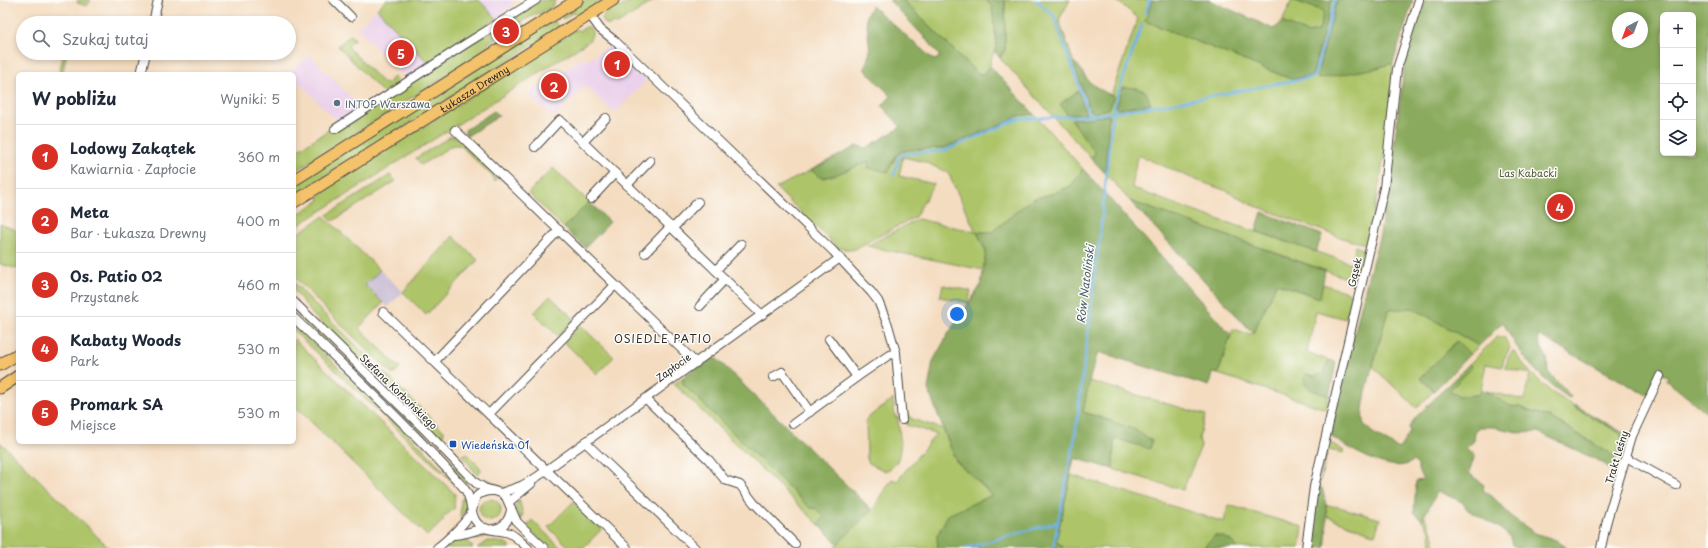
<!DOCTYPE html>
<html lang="pl">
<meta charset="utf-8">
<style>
body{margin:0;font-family:"Playpen Sans",sans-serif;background:#f2f2f3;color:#1f2937}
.controls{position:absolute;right:12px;top:12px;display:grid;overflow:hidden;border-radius:6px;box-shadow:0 2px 6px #0003}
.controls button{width:36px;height:36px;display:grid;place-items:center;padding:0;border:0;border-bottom:1px solid #e0e1e3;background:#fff;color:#1f2937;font:20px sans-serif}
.compass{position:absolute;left:1612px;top:12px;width:36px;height:36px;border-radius:50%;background:#fff;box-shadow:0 2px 6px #0003;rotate:221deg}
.you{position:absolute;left:957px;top:314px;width:14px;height:14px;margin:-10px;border:3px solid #fff;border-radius:50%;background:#1a73e8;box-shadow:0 0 0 6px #1a73e833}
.badge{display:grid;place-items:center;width:26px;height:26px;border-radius:50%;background:#d93025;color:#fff;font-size:13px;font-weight:700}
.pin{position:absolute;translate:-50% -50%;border:2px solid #fff;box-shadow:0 1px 4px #0006}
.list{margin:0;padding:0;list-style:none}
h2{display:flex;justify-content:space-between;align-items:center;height:52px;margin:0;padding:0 16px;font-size:17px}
h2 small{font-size:13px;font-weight:400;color:#747a83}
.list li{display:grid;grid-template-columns:26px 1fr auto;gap:12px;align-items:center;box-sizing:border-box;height:64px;padding:0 16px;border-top:1px solid #e0e1e3}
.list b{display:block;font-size:15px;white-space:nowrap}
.list p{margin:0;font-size:13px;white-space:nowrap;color:#747a83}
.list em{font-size:13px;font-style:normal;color:#747a83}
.icon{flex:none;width:22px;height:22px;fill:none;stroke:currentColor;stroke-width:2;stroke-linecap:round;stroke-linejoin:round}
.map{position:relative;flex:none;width:1708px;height:548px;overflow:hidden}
.search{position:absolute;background:#fff;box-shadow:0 2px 6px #0003;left:16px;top:16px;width:280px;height:44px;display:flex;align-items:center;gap:10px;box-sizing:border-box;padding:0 14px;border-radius:22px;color:#747a83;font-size:15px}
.panel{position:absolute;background:#fff;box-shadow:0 2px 6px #0003;left:16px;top:72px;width:280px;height:372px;border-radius:6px}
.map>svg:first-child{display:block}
.built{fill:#ebd1eb}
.industrial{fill:#cbbfd5}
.green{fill:#adc469;stroke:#6c784a}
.forest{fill:#8aaa5d;stroke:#5a6a44;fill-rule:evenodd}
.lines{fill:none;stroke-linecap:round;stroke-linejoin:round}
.stream{stroke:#72b4e7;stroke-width:2.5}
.minor-casing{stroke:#494641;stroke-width:10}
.major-casing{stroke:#494641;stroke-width:13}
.minor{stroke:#fff;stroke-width:8}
.major{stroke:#f3c26a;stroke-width:11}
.service-dot{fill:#5c6f8a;stroke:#fdfcf7;stroke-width:1.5}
.transit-dot{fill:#1a4fb4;stroke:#fdfcf7;stroke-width:1.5}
.labels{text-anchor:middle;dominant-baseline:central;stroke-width:3;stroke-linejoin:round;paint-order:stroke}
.street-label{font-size:10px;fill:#2b2b2b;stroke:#fdfcf7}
.service-label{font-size:10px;fill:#4e5e75;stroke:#fdfcf7;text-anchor:start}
.park-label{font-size:10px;fill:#52593e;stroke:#fdfcf7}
.transit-label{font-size:10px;fill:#164399;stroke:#fdfcf7;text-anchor:start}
.water-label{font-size:11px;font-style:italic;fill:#445b6d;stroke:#fdfcf7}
.neighbourhood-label{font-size:11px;letter-spacing:1px;fill:#2b2b2b;stroke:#fdfcf7}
</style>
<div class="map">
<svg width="1708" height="548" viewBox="0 0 1708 548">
<rect width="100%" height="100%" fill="#fdfcf7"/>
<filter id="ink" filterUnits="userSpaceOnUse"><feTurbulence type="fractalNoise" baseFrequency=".025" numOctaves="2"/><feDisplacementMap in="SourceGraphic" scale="8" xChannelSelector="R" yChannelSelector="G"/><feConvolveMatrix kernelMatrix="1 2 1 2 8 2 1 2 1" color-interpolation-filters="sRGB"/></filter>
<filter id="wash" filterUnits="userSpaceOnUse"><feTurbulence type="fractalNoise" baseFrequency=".012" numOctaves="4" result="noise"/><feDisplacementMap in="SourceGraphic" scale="16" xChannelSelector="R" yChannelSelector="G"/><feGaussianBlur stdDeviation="0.9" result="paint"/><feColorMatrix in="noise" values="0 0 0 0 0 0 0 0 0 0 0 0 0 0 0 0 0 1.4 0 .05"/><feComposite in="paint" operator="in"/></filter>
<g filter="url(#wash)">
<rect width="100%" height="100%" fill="#f4dcc0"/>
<g class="built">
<polygon points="479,0 512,0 513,6 495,18"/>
<polygon points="377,9 428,63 406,78 357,28"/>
<polygon points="611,45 647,80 614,113 585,86 554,118 528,94 583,58 586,61"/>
<polygon points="310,55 361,108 339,123 294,77 294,74 289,73"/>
</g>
<polygon class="industrial" points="380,270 403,292 388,307 365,285"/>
<g class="green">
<polygon points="78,0 91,0 87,6 77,3"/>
<polygon points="386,0 479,0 497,19 428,63 377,9"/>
<polygon points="541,0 555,0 554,4 551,8 528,18 512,28 507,22"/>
<polygon points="586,0 605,0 577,17 574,12 563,19 561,16"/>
<polygon points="635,0 655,0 616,25 614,23 609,25 604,23 602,18 605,14"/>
<polygon points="903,0 986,0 992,7 997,46 991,59 990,66 983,74 978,74"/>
<path d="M1005,0H1070L1059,20L1090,110L1114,97L1111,95L1138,18L1116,0H1152L1145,21L1291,79L1312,76L1332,0H1337L1317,74L1377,68L1393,63C1390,124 1381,185 1367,244L1348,240L1250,204L1227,191L1196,180L1138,155L1136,162L1132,188L1196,212L1353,264L1355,246L1363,249L1364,253L1356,279H1349L1130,201L1105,173L1109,115L1090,118L1096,153L1091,158L1000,58L1005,50Z"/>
<polygon points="1292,0 1324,11 1319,31 1307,33 1282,22"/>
<polygon points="554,20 559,27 570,20 571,21 294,196 294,189 321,167"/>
<polygon points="505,23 508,28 503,31 504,33 488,43 489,45 473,59 294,172 294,152 332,128"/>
<path d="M586,27H589C595,34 591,36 589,41L294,228L295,216L320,200L318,197L336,182L577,29L579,31Z"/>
<polygon points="350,35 355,39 348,46 350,49 381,81 386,84 395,76 397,81 395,85 383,93 338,46"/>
<polygon points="50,53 67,53 62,74 59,74 63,56"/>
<polygon points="1034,114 1083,169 1071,186 1052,194 1035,198 1022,207 992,232 977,232 986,252 983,270 867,246 918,219 976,232 948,173 925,162 903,157 899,176 934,184 915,217 853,250 838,248 776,188 811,170 822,178 835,175 869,161 888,172 896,156 901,152 908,150 944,148 1010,121 1017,116"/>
<polygon points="451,136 458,138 496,175 496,180 494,182 493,177 460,145 453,145 421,165 416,158"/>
<polygon points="553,168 589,202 564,228 528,193"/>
<polygon points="390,175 396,181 333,221 327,215"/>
<polygon points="324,216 380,270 365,285 383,303 359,328 400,368 393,375 325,309 294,276 294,236"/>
<polygon points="0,224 18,231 18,269 0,264"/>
<polygon points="453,236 478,260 426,315 403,292"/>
<polygon points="294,282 321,311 444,431 443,437 429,428 314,316 294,290"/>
<polygon points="1277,283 1319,298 1323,284 1350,293 1350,301 1346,319 1316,311 1307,353 1329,360 1322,374 1315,376 1310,389 1329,396 1326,409 1218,374 1233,329 1250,334 1253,333"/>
<polygon points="943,285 971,291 968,303 940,297"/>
<polygon points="550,296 574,319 558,336 534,313"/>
<polygon points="1413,308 1479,346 1470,354 1456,341 1420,379 1434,391 1417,408 1373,367 1388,310"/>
<polygon points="294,309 427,437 469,482 466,484 430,443 294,312"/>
<polygon points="294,325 421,446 460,489 294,331"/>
<polygon points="580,325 614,357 597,374 564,342"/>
<polygon points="1497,337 1504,337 1510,348 1504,359 1502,367 1486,364 1481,389 1482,390 1478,395 1459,396 1448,391 1471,368 1469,364"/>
<polygon points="294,339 455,494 454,509 442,518 444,520 427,536 294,405"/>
<path d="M1513,351L1530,372L1551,392L1620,433C1625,444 1621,447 1614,456L1550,417L1529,411L1521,407H1510L1485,391L1524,400L1530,374L1505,368L1509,356Z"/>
<polygon points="683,377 683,384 810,508 815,508 825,517 818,524 674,384"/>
<polygon points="1089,381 1206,415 1199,438 1201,446 1183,490 1113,469 1114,438 1150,448 1152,441 1112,421 1083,412"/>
<path d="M893,399L895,417H898C899,435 907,464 885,471L869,463L867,459L866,419Z"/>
<polygon points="908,413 912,419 943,429 956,461 992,495 948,515 937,536 938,548 834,548 874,507 892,479 897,481 936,434 906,425 906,414"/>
<polygon points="0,442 109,548 0,548"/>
<polygon points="1331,443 1344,451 1344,453 1328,450 1317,493 1328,445"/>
<polygon points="467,454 480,467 481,471 477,475 462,455"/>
<path d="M1071,475L1224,522L1228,505L1303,527L1300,548H1237C1231,539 1225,536 1214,536L1203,548H1064L1056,541Z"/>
<path d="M484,479C491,479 497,487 506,488L483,483L481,481Z"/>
<path d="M464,496C468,505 466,512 460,518L461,500Z"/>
<circle cx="490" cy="510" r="11"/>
<polygon points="519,499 523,514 520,520 515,508"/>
<polygon points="573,502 602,529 583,548 570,548 548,527"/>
<polygon points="1326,505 1339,507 1380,519 1375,535 1326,516"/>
<polygon points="1424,515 1434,536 1434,548 1431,548 1430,531 1422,520"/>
<polygon points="532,520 534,522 561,548 550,548 526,527"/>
<polygon points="477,534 505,536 486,536 480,539 475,539 473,536"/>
<polygon points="458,539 467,540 473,548 445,548"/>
<polygon points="487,541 506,543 511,548 477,548"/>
</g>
<g class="forest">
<polygon points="889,0 903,0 978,74 983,74 990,66 1034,114 1017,116 1010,121 944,148 908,150 901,152 896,156 888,172 868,168 869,161 835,175 821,178 811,170 857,146 866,148 901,127 882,106 891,96 864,69 870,52 866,16 872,6 934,60 939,58 939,55 930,43"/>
<polygon points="986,0 1005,0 1005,50 1000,58 995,52 997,46 992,7"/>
<polygon points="1152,0 1209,0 1274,29 1282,22 1307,33 1319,31 1324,11 1292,0 1332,0 1312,76 1291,79 1145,21"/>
<polygon points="1337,0 1413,0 1393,63 1377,68 1318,79 1317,75"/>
<path d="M1425,0H1708V414L1666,380L1668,376L1658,373L1647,395L1538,335L1539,343L1547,358L1548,372L1571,397L1569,398C1540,379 1518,354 1503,322L1479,346L1413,308L1388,310C1384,328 1356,413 1364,424C1372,435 1387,441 1399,449L1410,432L1409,427L1416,417L1469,364L1472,368L1449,391L1454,392L1459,396L1478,395L1482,390L1485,391L1510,406L1521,407L1529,411L1550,417L1614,456C1621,448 1625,444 1620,433L1574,407L1575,405L1627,435L1628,438L1622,455L1615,459L1611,471L1606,465L1597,460L1538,432L1522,433L1494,427H1478L1475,432L1474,441L1466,448L1475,455L1469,473L1484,485L1483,490L1493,497L1513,518L1535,533L1556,540L1567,548H1518L1512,545L1510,537L1498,527L1468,510L1462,502L1438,491L1422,520L1414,512L1416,481L1423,480L1418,470V465L1413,461C1395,477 1347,448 1331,436L1335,415L1367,281L1380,234L1393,154L1404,68L1409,48ZM1663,15H1693V153H1663ZM1618,18H1642V42H1618Z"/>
<path d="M1073,62C1080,65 1082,73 1087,79C1093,86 1105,93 1114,96L1110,108L1095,113L1090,110Z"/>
<polygon points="1123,87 1137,88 1146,92 1151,104 1117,109 1116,107"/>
<polygon points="1078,91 1086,114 1067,114 1060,104"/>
<polygon points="494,111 499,116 467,136 465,133 465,130"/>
<polygon points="1109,115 1105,173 1091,158 1095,153 1071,119 1090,118"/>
<polygon points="1083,169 1231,335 1218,374 1212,373 1209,386 1098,352 1089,381 1083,412 1134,429 1152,441 1150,449 1114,438 1113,469 1074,458 1056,541 1064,548 938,548 937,536 948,515 992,495 956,461 928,389 933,361 950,331 981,285 986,252 977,232 992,232 1022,207 1035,198 1052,194 1071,186"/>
<polygon points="1130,201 1325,271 1320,298 1277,283 1253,333"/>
<polygon points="589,202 610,222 585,248 564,228"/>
<polygon points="1262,212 1322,235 1316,252 1256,231"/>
<polygon points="1457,341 1470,354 1434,391 1420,378"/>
<polygon points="713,355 872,510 838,544 818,524 824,517 815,508 810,508 683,384 683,377"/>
<polygon points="1329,360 1336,362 1329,396 1310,389 1304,382 1306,374 1315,376 1322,374"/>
<path d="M1319,487L1322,488C1328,507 1328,529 1325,548H1310L1316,496Z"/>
<path d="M1214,536C1224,536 1231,539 1237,548H1203Z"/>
</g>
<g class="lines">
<g class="stream">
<polyline points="1036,0 1054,16 1088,112 1093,115 1173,103 1314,77 1335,0"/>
<polyline points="1145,13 1150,0"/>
<polyline points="894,175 899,157 904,154 944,151 1018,119 1092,115"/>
<polyline points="966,548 1058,522"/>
<polyline points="1053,548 1075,437 1100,234 1113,111 1118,93 1142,25"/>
</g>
</g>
</g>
<g filter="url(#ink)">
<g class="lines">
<g class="minor-casing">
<g id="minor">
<polyline points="334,0 351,17"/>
<polyline points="590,15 600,29 615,41 833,251 871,292 878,301 888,325 896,353 902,420"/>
<polyline points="153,23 158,0"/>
<polyline points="141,74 146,53"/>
<polyline points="335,129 467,43 536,0"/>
<polyline points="455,130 696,363"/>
<polyline points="583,142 606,118"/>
<polyline points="535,147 560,120 762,315"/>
<polyline points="627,185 650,161"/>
<polyline points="591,199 615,173"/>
<polyline points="673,228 698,202"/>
<polyline points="645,253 671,226"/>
<polyline points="716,270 741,244"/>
<polyline points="294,302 426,431 476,483 484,488 501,493 506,497 517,522 544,548"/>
<polyline points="700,306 725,279"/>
<polyline points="383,312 627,548"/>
<path d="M294,318C352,374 411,428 464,488C474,500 468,514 478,524C486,532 499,529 509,533C516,536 522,543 528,548"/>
<polyline points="829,339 857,377"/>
<polyline points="435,361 559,230"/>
<polyline points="773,377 782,372 810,412"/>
<polyline points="646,399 709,460 725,480 740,485 754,503 795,544"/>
<polyline points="489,414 615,285"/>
<polyline points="793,424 857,377 889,355 896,353"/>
<polyline points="585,442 695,548"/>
<polyline points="1626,457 1676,485"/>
<polyline points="501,493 521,486 537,477 840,258"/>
<polyline points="509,502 531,484"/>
<path d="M493,529C504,528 509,520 511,510"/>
<path d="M453,535C465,535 474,530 485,528"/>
<path d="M437,548C446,541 469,520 472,511C474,505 473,501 477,496C481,492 487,491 492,491"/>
<polyline points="1306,548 1314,487 1384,188 1397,69 1419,0"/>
<polyline points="1601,548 1607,520 1632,436 1660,376"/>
</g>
</g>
<g class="major-casing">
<g id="major">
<polyline points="294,180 577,0"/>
<path id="s1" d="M294,202L613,0"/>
<polyline points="0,365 18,354"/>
<polyline points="0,388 18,376"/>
</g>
</g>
<use href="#minor" class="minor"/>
<use href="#major" class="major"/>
</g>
</g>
<circle class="service-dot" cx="337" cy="103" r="4"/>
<rect class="transit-dot" x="449" y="440" width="8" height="8" rx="2"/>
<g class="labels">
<g class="street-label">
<text stroke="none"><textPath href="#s1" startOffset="213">Łukasza Drewny</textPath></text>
<text transform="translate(1354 272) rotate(-77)">Gąsek</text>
<text transform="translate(673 367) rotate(-36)">Zapłocie</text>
<text transform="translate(399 391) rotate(44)">Stefana Korbońskiego</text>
<text transform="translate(1616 457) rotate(-73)">Trakt Leśny</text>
</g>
<g class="service-label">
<text x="345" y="103">INTOP Warszawa</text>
</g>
<g class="park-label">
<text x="1528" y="172">Las Kabacki</text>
</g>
<g class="transit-label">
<text x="461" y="444">Wiedeńska 01</text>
</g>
<g class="water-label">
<text transform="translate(1085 284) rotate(-83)">Rów Natoliński</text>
</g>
<g class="neighbourhood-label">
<text x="663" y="338">OSIEDLE PATIO</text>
</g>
</g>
</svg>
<div class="controls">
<button>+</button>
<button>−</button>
<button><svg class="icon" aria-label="locate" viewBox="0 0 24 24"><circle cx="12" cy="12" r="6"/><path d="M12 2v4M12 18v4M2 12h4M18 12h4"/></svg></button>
<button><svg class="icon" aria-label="layers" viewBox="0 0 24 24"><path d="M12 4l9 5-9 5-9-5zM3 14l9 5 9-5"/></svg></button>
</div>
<svg class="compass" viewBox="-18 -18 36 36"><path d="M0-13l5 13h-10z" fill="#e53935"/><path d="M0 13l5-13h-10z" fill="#747a83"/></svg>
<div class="you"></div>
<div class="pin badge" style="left:617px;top:64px">1</div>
<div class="pin badge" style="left:554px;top:86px">2</div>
<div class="pin badge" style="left:506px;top:31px">3</div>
<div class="pin badge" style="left:1560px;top:207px">4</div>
<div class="pin badge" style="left:401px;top:53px">5</div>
<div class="search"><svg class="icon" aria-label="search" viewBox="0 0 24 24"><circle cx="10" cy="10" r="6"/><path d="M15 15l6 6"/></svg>Szukaj tutaj</div>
<section class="panel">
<h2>W pobliżu<small>Wyniki: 5</small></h2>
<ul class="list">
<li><span class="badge">1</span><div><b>Lodowy Zakątek</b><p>Kawiarnia · Zapłocie</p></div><em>360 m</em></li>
<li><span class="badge">2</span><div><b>Meta</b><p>Bar · Łukasza Drewny</p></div><em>400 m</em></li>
<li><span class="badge">3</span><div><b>Os. Patio 02</b><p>Przystanek</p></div><em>460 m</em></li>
<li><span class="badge">4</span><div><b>Kabaty Woods</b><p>Park</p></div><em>530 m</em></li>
<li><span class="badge">5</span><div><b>Promark SA</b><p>Miejsce</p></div><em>530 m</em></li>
</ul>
</section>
</div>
